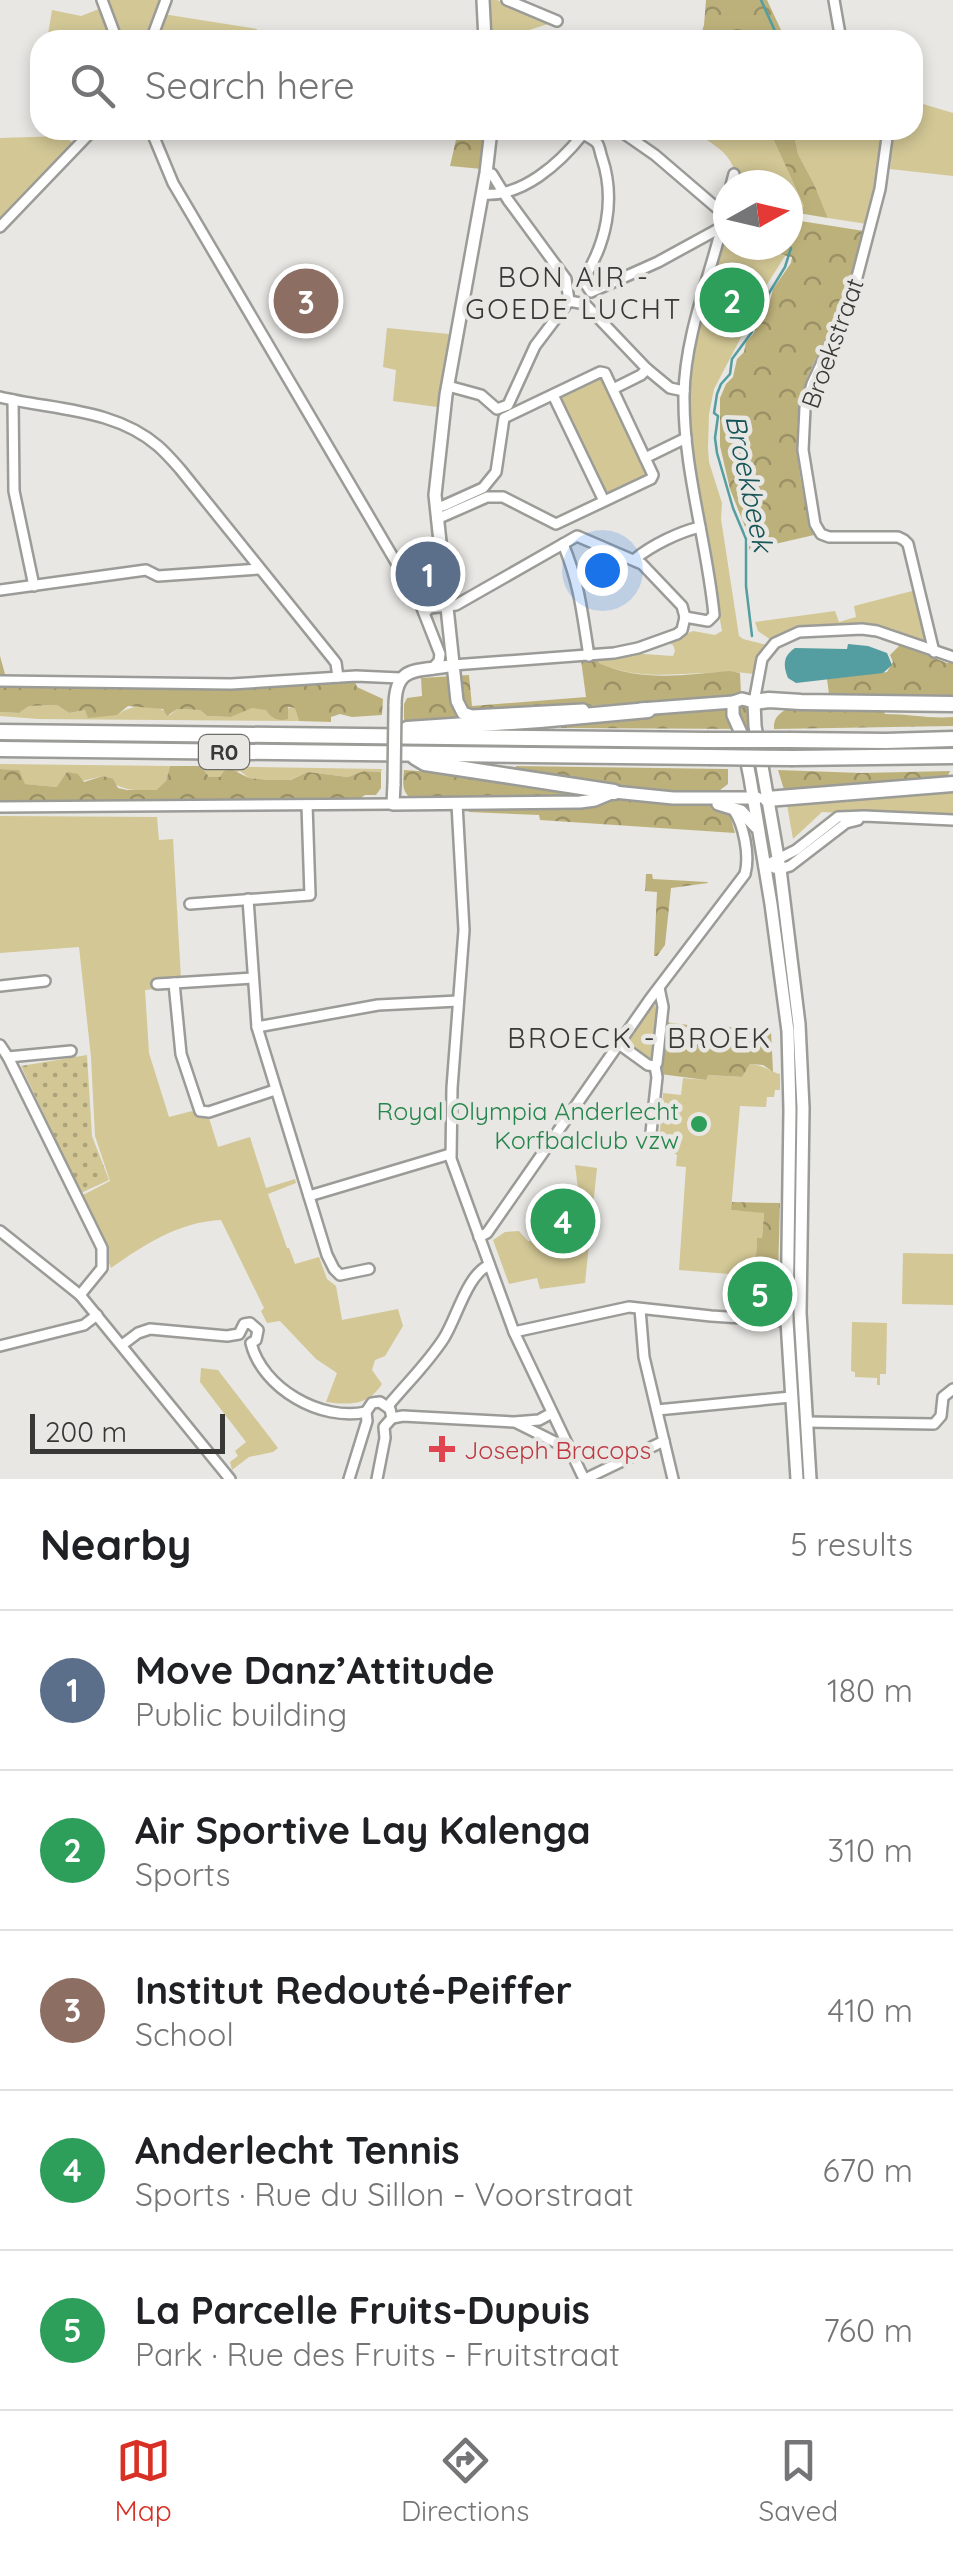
<!DOCTYPE html>
<meta charset="utf-8">
<style>
body{margin:0;font-family:Quicksand,sans-serif;background:#f2f2f2;color:#202124}
.compass{position:absolute;left:713px;top:170px;width:90px;height:90px;border-radius:50%;background:#fff;box-shadow:0 5px 15px #0003;rotate:82deg}
.scale{position:absolute;left:30px;bottom:25px;width:195px;box-sizing:border-box;padding-left:10px;border:5px solid #383836;border-top:0;font-size:28px;line-height:35px;white-space:nowrap;color:#383836;-webkit-text-stroke:8px #e8e7e3;paint-order:stroke}
.you{position:absolute;left:602px;top:570px;width:35px;height:35px;margin:-25px;border:8px solid #fff;border-radius:50%;background:#1a73e8;box-shadow:0 0 0 15px #1a73e833}
.badge{display:grid;place-items:center;width:65px;height:65px;border-radius:50%;background:#d93025;color:#fff;font-size:32px;font-weight:700}
.pin{position:absolute;translate:-50% -50%;border:5px solid #fff;box-shadow:0 2px 10px #0006}
.list{margin:0;padding:0;list-style:none}
h2{display:flex;justify-content:space-between;align-items:center;height:130px;margin:0;padding:0 40px;font-size:42px}
h2 small{font-size:32px;font-weight:400;color:#757577}
.list li{display:grid;grid-template-columns:65px 1fr auto;gap:30px;align-items:center;box-sizing:border-box;height:160px;padding:0 40px;border-top:2px solid #e0e0e0}
.list b{display:block;font-size:38px;white-space:nowrap}
.list p{margin:0;font-size:32px;white-space:nowrap;color:#757577}
.list em{font-size:32px;font-style:normal;color:#757577}
.icon{flex:none;width:55px;height:55px;fill:none;stroke:currentColor;stroke-width:2;stroke-linecap:round;stroke-linejoin:round}
.map{position:relative;flex:none;width:953px;height:1479px;overflow:hidden}
.search{position:absolute;background:#fff;box-shadow:0 5px 15px #0003;left:30px;right:30px;top:30px;height:110px;display:flex;align-items:center;gap:25px;box-sizing:border-box;padding:0 35px;border-radius:30px;color:#757577;font-size:38px}
.sheet{height:930px;background:#fff}
nav{display:flex;justify-content:space-around;align-items:center;box-sizing:border-box;height:140px;border-top:2px solid #e0e0e0;background:#fff;font-size:28px;color:#757577}
nav a{display:grid;justify-items:center;gap:5px}
nav .on{color:#d93025}
.map>svg:first-child{display:block}
.green{fill:#d2c795}
.forest{fill:url(#forest-crowns)}
.garden{fill:url(#garden-dots)}
.water{fill:#549da0}
.lines{fill:none;stroke-linecap:round;stroke-linejoin:round}
.stream{stroke:#549da0;stroke-width:2.5}
.minor-casing{stroke:#9b9b97;stroke-width:14}
.major-casing{stroke:#9b9b97;stroke-width:16}
.highway-casing{stroke:#9b9b97;stroke-width:19}
.minor{stroke:#fff;stroke-width:9}
.major{stroke:#fff;stroke-width:11}
.highway{stroke:#fff;stroke-width:14}
.major-bridge-casing{stroke:#9b9b97;stroke-width:16;stroke-linecap:butt}
.highway-bridge-casing{stroke:#9b9b97;stroke-width:19;stroke-linecap:butt}
.major-bridge{stroke:#fff;stroke-width:11}
.highway-bridge{stroke:#fff;stroke-width:14}
.leisure-dot{fill:#2e9e5b;stroke:#e8e7e3;stroke-width:4}
.health-dot{fill:#e0444e;stroke:#e8e7e3;stroke-width:4}
.labels{text-anchor:middle;dominant-baseline:central;stroke-width:9;stroke-linejoin:round;paint-order:stroke}
.shield{fill:#e8e7e3;stroke:#6d6c6a;stroke-width:2.5}
.shield-label{font-size:22px;font-weight:bold;fill:#383836}
.street-label{font-size:25px;fill:#383836;stroke:#e8e7e3}
.leisure-label{font-size:25px;fill:#27864d;stroke:#e8e7e3;text-anchor:end}
.health-label{font-size:25px;fill:#be3a42;stroke:#e8e7e3;text-anchor:start}
.neighbourhood-label{font-size:28px;letter-spacing:2.5px;fill:#383836;stroke:#e8e7e3}
.water-label{font-size:28px;font-style:italic;fill:#175659;stroke:#e8e7e3}
</style>
<div class="map">
<svg width="953" height="1479" viewBox="0 0 953 1479">
<defs>
<pattern id="forest-crowns" width="20" height="18" patternUnits="userSpaceOnUse" patternTransform="scale(2.5)"><rect width="20" height="18" fill="#bdb17b"/><path d="M2 6a3 3 0 1 1 6 0M12 15a3 3 0 1 1 6 0" fill="none" stroke="#9b9166"/></pattern>
<pattern id="garden-dots" width="8" height="8" patternUnits="userSpaceOnUse" patternTransform="scale(2.5)"><rect width="8" height="8" fill="#d2c795"/><path d="M2 2h.1M6 6h.1" fill="none" stroke="#aba37a" stroke-width="1.8" stroke-linecap="round"/></pattern>
</defs>
<rect width="100%" height="100%" fill="#e8e7e3"/>
<g class="green">
<polygon points="108,0 164,0 149,40 123,40"/>
<polygon points="490,0 497,0 551,23 511,36 490,35"/>
<polygon points="99,9 111,40 47,40 52,10 81,16"/>
<polygon points="163,14 257,29 255,40 154,40"/>
<polygon points="913,101 953,113 953,176 890,169 893,130 913,130"/>
<path d="M691,130H769L804,206L798,213H788V185H734C740,156 712,144 691,130Z"/>
<polygon points="793,130 882,130 880,169 867,224 828,218 814,184 798,154"/>
<polygon points="64,136 74,144 0,221 0,138"/>
<path d="M728,209V245H776L774,253L785,256L757,300L746,328L714,389L709,414L708,448L709,462L722,503L721,519L739,636L743,639L767,645L759,658L754,674C702,667 648,686 599,663L597,659L630,653L673,656L675,651L673,645L667,642L693,631L715,635L722,631L693,468L688,424V391L697,331Z"/>
<polygon points="387,328 449,334 437,407 393,401 396,370 383,367"/>
<polygon points="602,375 649,474 606,494 558,395"/>
<polygon points="916,590 933,658 882,640 864,624 791,630 771,640 758,631 755,622 835,611 839,622 856,617 854,606"/>
<path d="M57,705L69,713L85,710L117,715C131,704 157,703 170,715L177,709L200,710L207,716L231,717L251,708H295L299,721L38,719L0,716V712L19,713L29,706Z"/>
<path d="M0,764L170,766L166,781L156,790C132,790 123,792 103,776L57,787L24,784L18,770L0,769Z"/>
<polygon points="201,766 382,769 381,772 364,771 348,777 308,772 289,780 270,780 249,778 240,771 221,777 209,777"/>
<polygon points="953,792 953,814 876,811 858,814 822,812 793,839 787,805"/>
<path d="M0,816L157,817L159,840L173,839L181,979L156,981V989L145,990L149,1053L169,1117L192,1111L199,1117L209,1118L218,1147L250,1137L266,1188L295,1179L296,1183L268,1194L287,1248H289L295,1264L319,1257L327,1279L336,1286L342,1320L398,1309L403,1326L385,1356L375,1360L372,1370L382,1384C368,1406 349,1405 326,1402L337,1373L316,1359L280,1321L267,1323L261,1311L264,1308L221,1220C179,1222 145,1244 111,1268L83,1195L110,1181L95,1136L91,1057L79,947L0,953Z"/>
<polygon points="652,1004 659,1009 654,1059 650,1061 625,1044"/>
<path d="M750,1064C765,1065 767,1071 780,1074V1090H775L774,1097H767L766,1107L740,1106L731,1210L764,1212L762,1239H757L755,1276L679,1270L686,1167L676,1166L677,1155L670,1151L668,1144L659,1143L663,1093L681,1095L683,1078L706,1080L707,1075L742,1077Z"/>
<polygon points="575,1165 597,1168 585,1283 540,1289 537,1278 509,1284 493,1240 505,1232 519,1231 528,1241 532,1241 536,1211 578,1188"/>
<polygon points="903,1253 953,1254 953,1305 902,1304"/>
<polygon points="852,1322 887,1323 886,1374 880,1374 880,1385 877,1385 877,1378 855,1377 855,1372 851,1371"/>
<polygon points="201,1368 218,1370 278,1448 273,1452 249,1457 232,1470 230,1462 238,1456 235,1451 246,1442 200,1382"/>
</g>
<g class="forest">
<polygon points="706,0 767,0 781,30 781,40 699,40 704,25"/>
<polygon points="483,130 482,169 450,166 458,131"/>
<polygon points="769,130 793,130 798,154 814,184 828,218 798,213 804,206"/>
<path d="M788,219L864,231C857,256 852,282 843,306C833,330 818,352 808,376C788,426 799,486 814,535L749,550V537L730,489L720,446V398L726,384L733,377L737,359L744,352L746,342L754,333L760,312L769,305L773,289L791,263L792,257L773,253L776,245H788Z"/>
<polygon points="900,645 947,663 953,663 953,696 829,694 827,679 887,672 893,662 890,655"/>
<path d="M0,656L8,685L240,687L355,682L357,687L383,699L382,715L352,717L340,714L331,717V722L299,721L295,708L288,707V719C278,722 271,718 266,710L252,708L231,717L207,716L200,710L177,709L167,716L163,709L128,706L117,715L88,718L85,710L69,713L57,705L29,706L19,713L0,712Z"/>
<path d="M597,659L599,663C639,682 685,675 729,671L740,673L741,694L752,711V729L561,728V724L637,715L635,703L474,713L464,720H404V704L407,698L422,696L421,678L469,675L472,706L586,697L581,660Z"/>
<path d="M790,707L883,708L885,714C909,714 930,719 953,717V726L774,729C773,717 780,713 790,707Z"/>
<polygon points="170,766 201,766 209,777 220,777 224,771 231,769 249,778 270,780 290,780 308,772 348,777 364,771 381,772 381,788 376,795 365,795 359,799 0,801 0,769 19,770 25,784 57,787 67,772 78,774 84,782 103,776 113,779 118,788 127,790 156,790 166,781"/>
<path d="M516,766L728,769V784L715,794V809L729,812L735,833L540,820L539,815L469,812L467,799H412C401,792 403,782 404,770L446,773L516,784Z"/>
<polygon points="778,770 861,773 950,771 946,780 785,793"/>
<polygon points="646,874 652,874 653,879 707,882 708,883 671,888 665,945 657,956 654,956 657,892 645,891"/>
<polygon points="665,1022 703,1027 702,1042 726,1044 727,1027 738,1028 739,1030 771,1031 773,1072 763,1065 750,1064 742,1077 708,1075 706,1080 660,1074"/>
<path d="M732,1202L780,1203L778,1277C762,1276 758,1283 744,1283L741,1311H734L737,1275H755L757,1238H762L764,1213L731,1210Z"/>
</g>
<g class="garden">
<polygon points="87,1055 92,1136 109,1180 81,1193 21,1066"/>
<polygon points="764,1276 778,1277 778,1304 771,1313 741,1311 744,1283 753,1283"/>
</g>
<path class="water" d="M848,644L868,646L887,653L892,665L883,673L796,683L788,678C783,665 783,656 795,648L847,649Z"/>
<g class="lines">
<g class="stream">
<polyline points="761,0 779,40"/>
<polyline points="752,636 746,586 746,539 733,508 717,453 715,438 718,416 714,413 717,394 721,384 730,374 732,359 752,332 755,316 765,305 766,298 785,267 791,248"/>
</g>
<g class="minor-casing">
<g id="minor">
<polyline points="102,0 117,40"/>
<polyline points="507,0 557,21"/>
<polyline points="834,0 841,40"/>
<polyline points="151,40 166,0"/>
<polyline points="151,130 173,183 420,603 440,654 439,661 432,669"/>
<polyline points="619,130 655,155 725,215"/>
<polyline points="888,130 880,189 851,300 812,384 805,408 803,450 815,524 821,534 829,537 898,537 904,540 908,544 934,652"/>
<polyline points="486,173 492,174 508,200 566,279 569,301"/>
<polyline points="731,185 734,174"/>
<path d="M482,194C522,198 560,163 583,134C588,137 593,139 597,143C600,147 600,153 602,158C616,200 606,244 583,280L591,292L658,262L722,227"/>
<polyline points="0,227 93,130"/>
<polyline points="448,386 481,395 497,409 508,405 535,346 569,301 585,304 647,369 670,388 684,391"/>
<polyline points="613,389 641,375 647,369"/>
<polyline points="553,395 604,501"/>
<path d="M0,397C53,410 114,408 158,446C166,453 173,461 180,469L333,659L336,663L338,677"/>
<polyline points="13,400 14,491 34,586"/>
<polyline points="645,458 686,438"/>
<polyline points="436,506 443,506 483,488 496,472 504,418 600,372 605,373 653,475 651,479 556,524 503,497 487,497 437,519"/>
<path d="M563,544C580,585 582,613 589,656"/>
<path d="M635,559C652,545 679,532 700,527"/>
<polyline points="0,590 146,570 158,576 259,569"/>
<polyline points="424,613 430,608 456,605 577,536 642,564 682,606 685,617"/>
<path d="M685,617L708,621L714,615C707,541 683,470 684,395C685,329 715,265 728,201"/>
<polyline points="453,665 614,653 638,648 677,634 682,630 685,617"/>
<polyline points="0,681 231,684 356,676 400,678"/>
<polyline points="754,702 762,659 775,643 799,632 862,629 877,631 953,657"/>
<polyline points="457,804 464,930 452,1088 451,1159 514,1332 584,1479"/>
<polyline points="0,807 393,804"/>
<polyline points="764,866 796,850 838,817 864,816 953,820"/>
<polyline points="774,868 780,869 790,866 846,823 858,820"/>
<polyline points="248,899 257,1027 327,1255 334,1269 340,1275 369,1269"/>
<polyline points="190,904 310,895 307,805"/>
<polyline points="253,978 174,983 181,1054 200,1111 209,1112 275,1090"/>
<polyline points="157,984 174,983"/>
<polyline points="0,986 45,981"/>
<polyline points="257,1027 378,1005 458,1001"/>
<polyline points="619,1044 648,1065 655,1066 657,1063 663,1007 659,988"/>
<polyline points="0,1045 8,1057 102,1248 102,1268 80,1295"/>
<polyline points="8,1057 71,1051"/>
<polyline points="655,1066 657,1077 650,1142 658,1145"/>
<polyline points="309,1196 450,1154"/>
<polyline points="0,1231 80,1295 230,1479"/>
<path d="M479,1237L487,1233L650,999L745,874C750,855 744,825 733,809"/>
<polyline points="640,1309 644,1357 673,1479"/>
<polyline points="514,1332 629,1307 711,1316 787,1321"/>
<path d="M122,1345L138,1333L150,1329L227,1336L239,1334L244,1324L250,1323L258,1330L256,1340L251,1343C262,1388 321,1422 366,1412"/>
<polyline points="0,1346 84,1325 97,1315"/>
<path d="M388,1406C407,1383 428,1363 444,1338C457,1317 467,1275 489,1265"/>
<polyline points="657,1410 791,1397"/>
<polyline points="392,1418 403,1416 514,1422 539,1420 552,1413"/>
<polyline points="806,1422 934,1424 941,1416 943,1397 953,1389"/>
<polyline points="517,1423 561,1445 566,1443"/>
<polyline points="349,1479 367,1421 366,1412 372,1403 380,1402 390,1409 392,1418 384,1427 385,1438 377,1479"/>
<polyline points="585,1479 664,1441"/>
</g>
</g>
<g class="major-casing">
<g id="major">
<polyline points="483,0 485,40"/>
<polyline points="491,130 486,173 446,395 435,495 457,701 463,713 471,716 583,710"/>
<polyline points="733,702 733,715 741,733 750,778 771,904 788,1031 790,1110 787,1321 797,1479"/>
<path d="M395,706C395,662 420,673 453,665"/>
<polyline points="641,709 733,702 742,699 754,702 755,726 780,869 799,1024 803,1108 800,1313 810,1479"/>
<polyline points="394,784 393,804 580,802 595,800 614,792 673,798 757,798"/>
<polyline points="718,804 741,811 756,827"/>
</g>
</g>
<g class="highway-casing">
<g id="highway">
<polyline points="754,702 769,700 801,702 953,704"/>
<polyline points="407,729 540,720 648,710"/>
<polyline points="0,732 707,740"/>
<polyline points="790,740 886,741 953,739"/>
<polyline points="0,749 709,757"/>
<polyline points="415,757 425,763 614,792"/>
<polyline points="793,758 953,756"/>
<polyline points="767,799 953,784"/>
</g>
</g>
<use href="#minor" class="minor"/>
<use href="#major" class="major"/>
<use href="#highway" class="highway"/>
<g class="major-bridge-casing">
<polyline id="major-bridge" points="394,784 395,706"/>
</g>
<g class="highway-bridge-casing">
<g id="highway-bridge">
<polyline points="707,740 790,740"/>
<polyline points="709,757 793,758"/>
</g>
</g>
<use href="#major-bridge" class="major-bridge"/>
<use href="#highway-bridge" class="highway-bridge"/>
</g>
<circle class="leisure-dot" cx="699" cy="1124" r="10"/>
<path class="health-dot" d="M437 1434h10v10h10v10h-10v10h-10v-10h-10v-10h10z"/>
<g class="labels">
<rect class="shield" x="199" y="735" width="50" height="34" rx="8"/>
<g class="shield-label">
<text x="224" y="752">R0</text>
</g>
<g class="street-label">
<text transform="translate(832 343) rotate(-70)">Broekstraat</text>
</g>
<g class="leisure-label">
<text x="679" y="1110">Royal Olympia Anderlecht<tspan x="679" dy="29">Korfbalclub vzw</tspan></text>
</g>
<g class="health-label">
<text x="464" y="1449">Joseph Bracops</text>
</g>
<g class="neighbourhood-label">
<text x="574" y="276">BON AIR -<tspan x="574" dy="32">GOEDE LUCHT</tspan></text>
<text x="640" y="1037">BROECK - BROEK</text>
</g>
<g class="water-label">
<text transform="translate(750 483) rotate(78)">Broekbeek</text>
</g>
</g>
</svg>
<svg class="compass" viewBox="-18 -18 36 36"><path d="M0-13l5 13h-10z" fill="#e53935"/><path d="M0 13l5-13h-10z" fill="#757577"/></svg>
<div class="scale">200 m</div>
<div class="you"></div>
<div class="pin badge" style="left:428px;top:574px;background:#5c6f8a">1</div>
<div class="pin badge" style="left:732px;top:300px;background:#2e9e5b">2</div>
<div class="pin badge" style="left:306px;top:301px;background:#8d6e63">3</div>
<div class="pin badge" style="left:563px;top:1221px;background:#2e9e5b">4</div>
<div class="pin badge" style="left:760px;top:1294px;background:#2e9e5b">5</div>
<div class="search"><svg class="icon" aria-label="search" viewBox="0 0 24 24"><circle cx="10" cy="10" r="6"/><path d="M15 15l6 6"/></svg>Search here</div>
</div>
<section class="sheet">
<h2>Nearby<small>5 results</small></h2>
<ul class="list">
<li><span class="badge" style="background:#5c6f8a">1</span><div><b>Move Danz’Attitude</b><p>Public building</p></div><em>180 m</em></li>
<li><span class="badge" style="background:#2e9e5b">2</span><div><b>Air Sportive Lay Kalenga</b><p>Sports</p></div><em>310 m</em></li>
<li><span class="badge" style="background:#8d6e63">3</span><div><b>Institut Redouté-Peiffer</b><p>School</p></div><em>410 m</em></li>
<li><span class="badge" style="background:#2e9e5b">4</span><div><b>Anderlecht Tennis</b><p>Sports · Rue du Sillon - Voorstraat</p></div><em>670 m</em></li>
<li><span class="badge" style="background:#2e9e5b">5</span><div><b>La Parcelle Fruits-Dupuis</b><p>Park · Rue des Fruits - Fruitstraat</p></div><em>760 m</em></li>
</ul>
</section>
<nav>
<a class="on"><svg class="icon" aria-label="map" viewBox="0 0 24 24"><path d="M3 6l6-2 6 2 6-2v14l-6 2-6-2-6 2zM9 4v14M15 6v14"/></svg>Map</a>
<a><svg class="icon" aria-label="directions" viewBox="0 0 24 24"><path d="M12 3l9 9-9 9-9-9zM9 14v-3h6M13 9l2 2-2 2"/></svg>Directions</a>
<a><svg class="icon" aria-label="saved" viewBox="0 0 24 24"><path d="M7 4h10v16l-5-4-5 4z"/></svg>Saved</a>
</nav>
